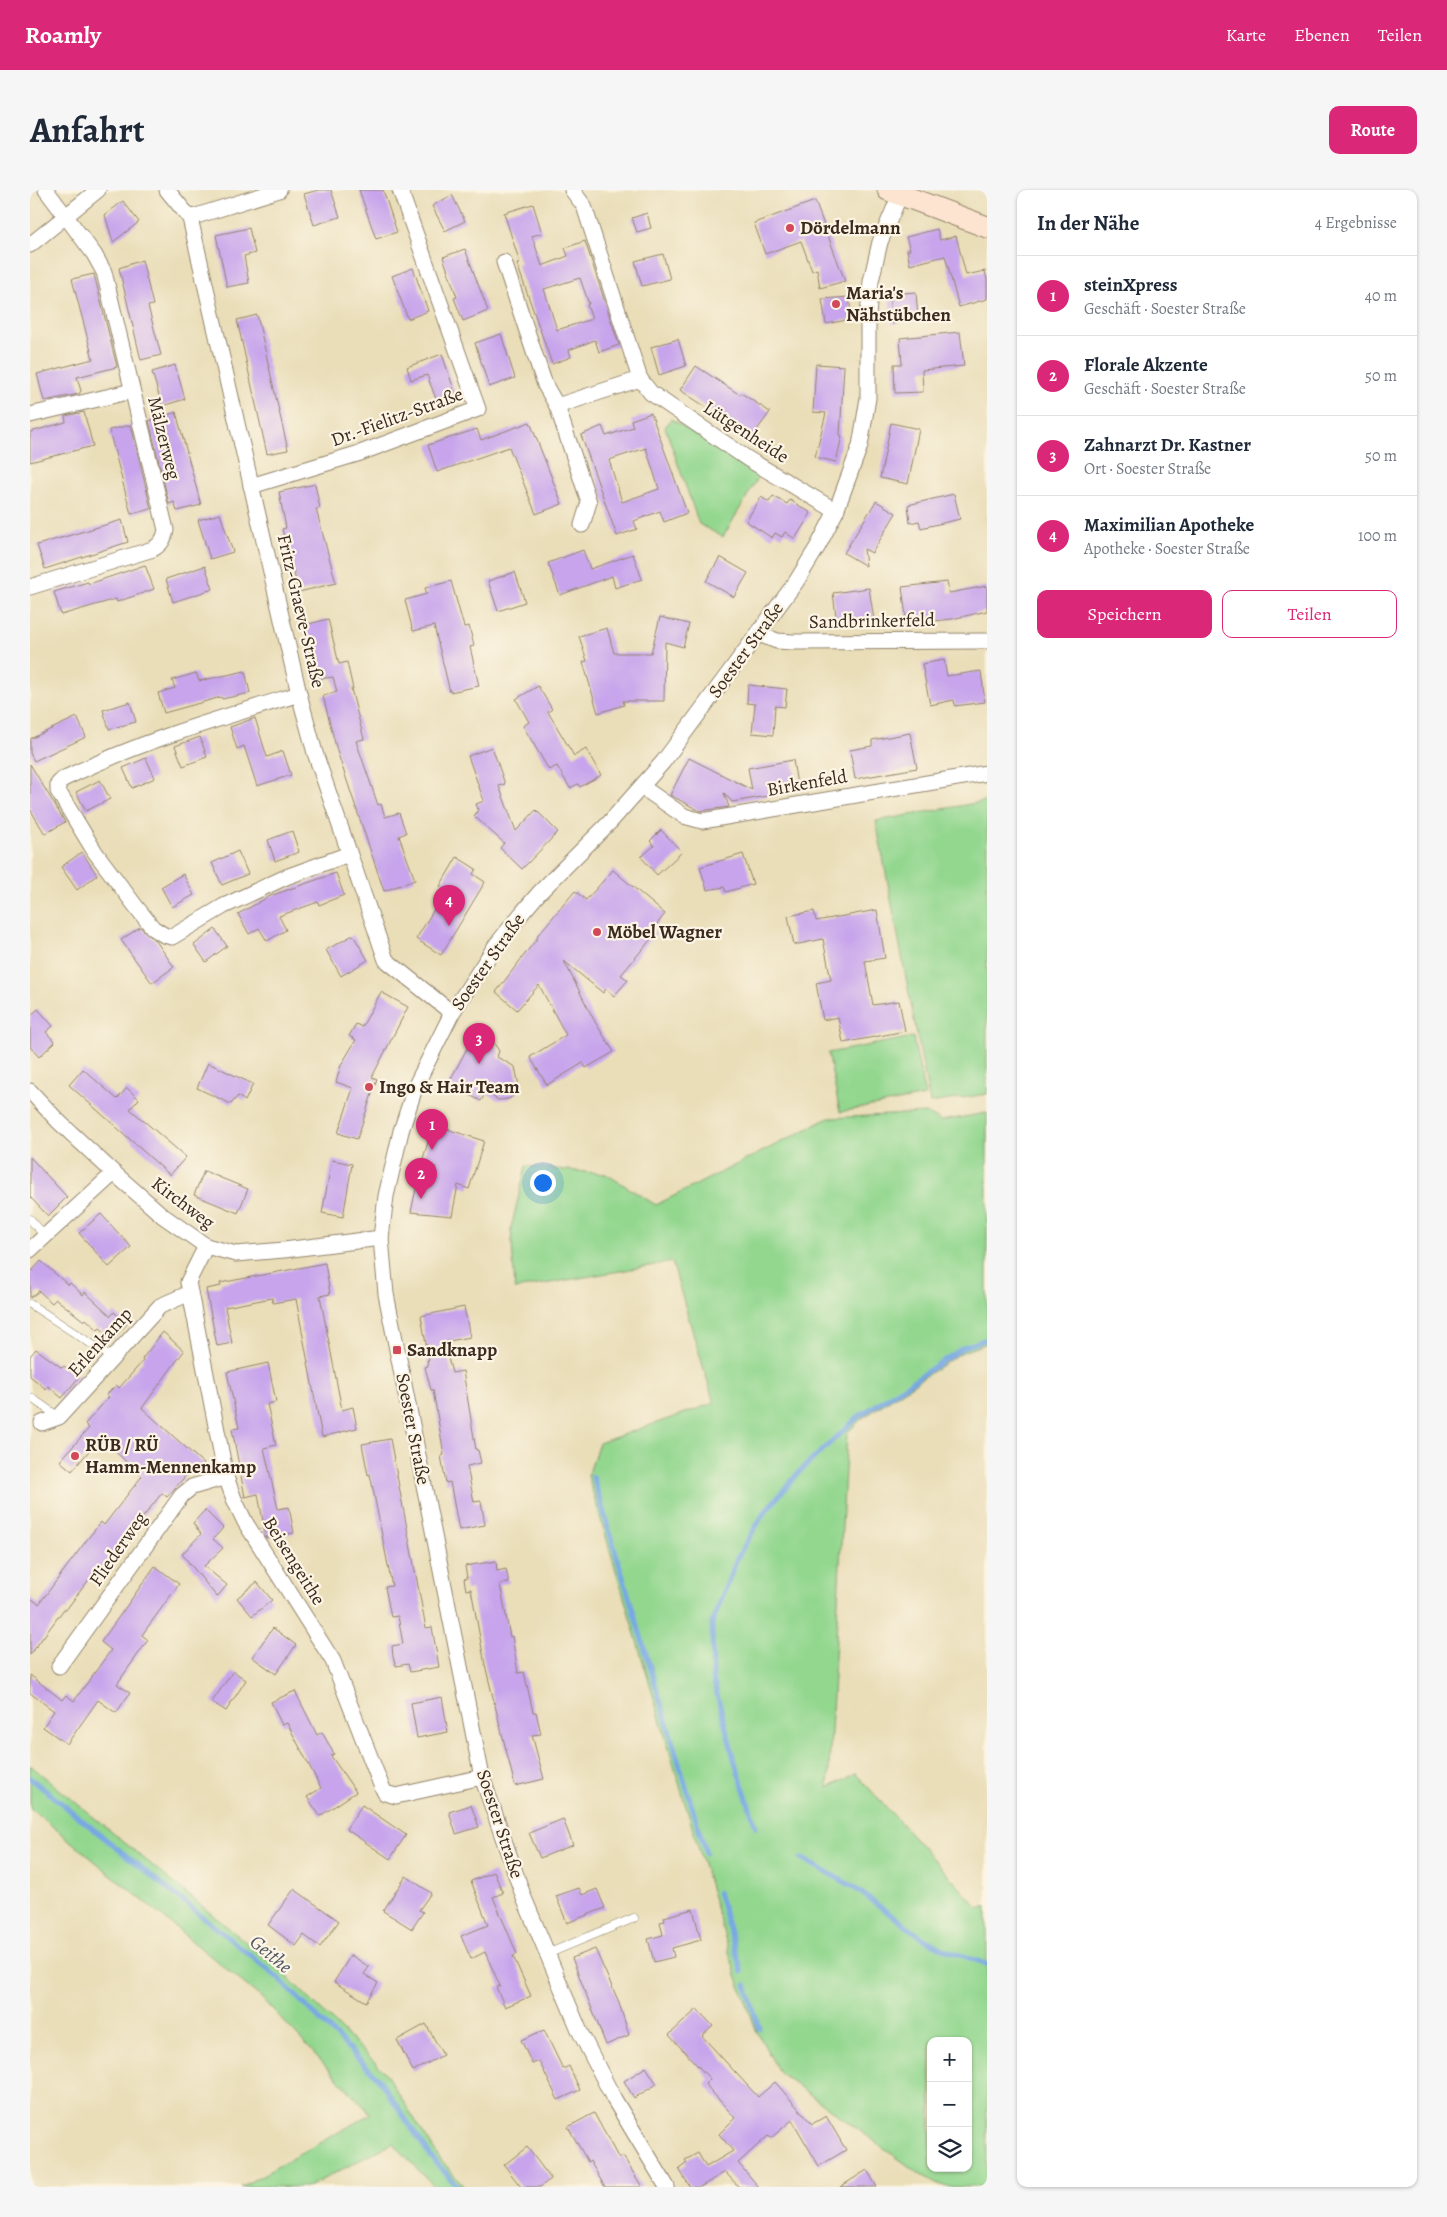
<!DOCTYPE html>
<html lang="de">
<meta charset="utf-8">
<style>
body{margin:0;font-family:Alegreya,serif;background:#f6f6f7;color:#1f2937}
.controls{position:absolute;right:15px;bottom:15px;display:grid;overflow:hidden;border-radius:10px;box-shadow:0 1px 4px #0004}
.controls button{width:45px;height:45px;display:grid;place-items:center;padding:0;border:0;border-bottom:1px solid #e0e1e3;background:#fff;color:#1f2937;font:25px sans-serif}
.you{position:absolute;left:512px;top:992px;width:18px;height:18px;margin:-12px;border:4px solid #fff;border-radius:50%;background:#1a73e8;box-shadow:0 0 0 8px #1a73e833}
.badge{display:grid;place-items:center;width:32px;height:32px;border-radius:50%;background:#db2777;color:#fff;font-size:16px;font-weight:700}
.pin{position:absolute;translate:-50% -41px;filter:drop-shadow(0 1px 2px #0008)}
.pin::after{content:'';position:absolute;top:26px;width:18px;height:15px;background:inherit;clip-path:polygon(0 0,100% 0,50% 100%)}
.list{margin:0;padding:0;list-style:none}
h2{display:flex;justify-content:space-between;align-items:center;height:65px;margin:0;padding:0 20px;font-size:21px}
h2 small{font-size:16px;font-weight:400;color:#747a83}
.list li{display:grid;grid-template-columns:32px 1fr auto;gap:15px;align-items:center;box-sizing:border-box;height:80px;padding:0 20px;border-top:1px solid #e0e1e3}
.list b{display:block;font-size:19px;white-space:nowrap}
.list p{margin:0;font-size:16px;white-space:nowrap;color:#747a83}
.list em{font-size:16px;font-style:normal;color:#747a83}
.actions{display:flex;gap:10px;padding:15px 20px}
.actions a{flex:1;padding:11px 0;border:1px solid #db2777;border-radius:10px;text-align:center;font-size:18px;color:#db2777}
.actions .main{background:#db2777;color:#fff}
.icon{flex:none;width:28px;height:28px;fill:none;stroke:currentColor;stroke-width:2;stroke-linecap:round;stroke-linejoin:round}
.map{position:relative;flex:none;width:957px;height:1997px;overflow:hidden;border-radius:10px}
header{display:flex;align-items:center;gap:30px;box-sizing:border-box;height:70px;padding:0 25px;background:#db2777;color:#fff}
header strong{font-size:24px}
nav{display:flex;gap:28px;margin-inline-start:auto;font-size:18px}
.intro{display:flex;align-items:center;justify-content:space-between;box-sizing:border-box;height:120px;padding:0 30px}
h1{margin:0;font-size:35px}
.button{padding:12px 22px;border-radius:10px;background:#db2777;color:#fff;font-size:18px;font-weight:700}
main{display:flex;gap:30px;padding:0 30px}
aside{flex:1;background:#fff;border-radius:10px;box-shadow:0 1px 4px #0004}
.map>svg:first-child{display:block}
.green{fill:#93d78f;stroke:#678056;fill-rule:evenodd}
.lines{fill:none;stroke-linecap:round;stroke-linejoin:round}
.stream{stroke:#78a8e2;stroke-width:5}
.building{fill:#c7a4ec;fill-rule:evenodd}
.lane-casing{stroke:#92846c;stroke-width:9}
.street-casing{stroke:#92846c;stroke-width:17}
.secondary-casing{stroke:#92846c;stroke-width:23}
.lane{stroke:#fff;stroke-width:8}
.street{stroke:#fff;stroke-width:15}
.secondary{stroke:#fde4d1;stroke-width:21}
.poi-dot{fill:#d1495b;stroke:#fcf5e5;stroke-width:2}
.labels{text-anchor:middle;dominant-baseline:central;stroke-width:4.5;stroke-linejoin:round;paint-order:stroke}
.poi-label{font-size:19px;font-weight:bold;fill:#3b2a1e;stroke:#fcf5e5;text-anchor:start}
.street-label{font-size:19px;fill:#3b2a1e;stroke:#fcf5e5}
.water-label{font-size:20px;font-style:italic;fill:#505663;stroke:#fcf5e5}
</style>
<header>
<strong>Roamly</strong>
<nav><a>Karte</a><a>Ebenen</a><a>Teilen</a></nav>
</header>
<div class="intro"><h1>Anfahrt</h1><a class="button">Route</a></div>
<main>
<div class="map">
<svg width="957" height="1997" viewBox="0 0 957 1997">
<rect width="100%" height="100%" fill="#fcf5e5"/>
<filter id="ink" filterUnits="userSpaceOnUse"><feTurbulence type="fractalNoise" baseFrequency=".02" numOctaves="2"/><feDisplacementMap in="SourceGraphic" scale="10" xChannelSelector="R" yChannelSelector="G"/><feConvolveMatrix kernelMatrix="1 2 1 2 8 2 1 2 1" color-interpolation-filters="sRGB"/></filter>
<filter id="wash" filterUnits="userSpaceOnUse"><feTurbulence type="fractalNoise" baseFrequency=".0096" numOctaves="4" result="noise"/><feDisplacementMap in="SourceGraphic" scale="20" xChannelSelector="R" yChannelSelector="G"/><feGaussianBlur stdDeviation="1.12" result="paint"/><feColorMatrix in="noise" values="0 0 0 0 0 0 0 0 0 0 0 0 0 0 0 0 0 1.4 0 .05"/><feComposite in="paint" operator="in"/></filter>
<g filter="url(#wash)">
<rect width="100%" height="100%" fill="#eadeb9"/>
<g class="green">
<polygon points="642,229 729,286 693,347 669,334 635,237"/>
<polygon points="957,611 957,904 900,913 846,631"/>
<polygon points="883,847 895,906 810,922 798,863"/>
<path d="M896,923L911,931L957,923V1153L932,1162L831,1229L817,1243L798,1598L826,1584L949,1719L957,1716V1997H916L891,1985L749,1882L727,1842L706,1785L558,1286L569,1253L684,1213L642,1072L485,1099L481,1038L496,976L576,984L626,1015L799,928ZM901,1851H938V1978H901Z"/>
<polygon points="0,1575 251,1781 354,1881 408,1966 434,1997 405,1997 363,1953 278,1997 211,1997 341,1924 234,1810 0,1618"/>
</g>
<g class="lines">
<g class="stream">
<polyline points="563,1287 676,1663"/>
<polyline points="0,1588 247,1787 348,1888 401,1967 428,1997"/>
<polyline points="726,1637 704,1569 683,1489 682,1433 707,1368 734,1323 770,1281 828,1227 934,1157 957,1149"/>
<polyline points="771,1668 822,1696 894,1749 916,1760 957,1774"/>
<polyline points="688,1702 712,1782"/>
<polyline points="716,1795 729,1838"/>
</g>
</g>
<g id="blocks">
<g class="building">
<polygon points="288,0 301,0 310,27 284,35 274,4"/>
<polygon points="329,0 353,0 367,42 346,49"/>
<polygon points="422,5 435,31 415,41 402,16"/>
<polygon points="93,11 109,32 83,52 75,25"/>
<polygon points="785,11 815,91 790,98 787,79 782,81 771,51 735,64 724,33"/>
<path d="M503,14L512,43L502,46L512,76L538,66L535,58L555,51L589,155L569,162L565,150L539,160L541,167L522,174L487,74L490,73L474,23ZM550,88L559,114L557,115L562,129L527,140L514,99Z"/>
<polygon points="617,23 621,38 607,42 602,28"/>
<polygon points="219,38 225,63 214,66 219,93 197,97 186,45"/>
<polygon points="907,39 910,50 926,46 936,85 955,81 957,90 957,109 929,117 915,66 880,75 877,60 880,60 876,47"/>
<polygon points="435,59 458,121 433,131 424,108 427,107 413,67"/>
<polygon points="633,64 640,89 612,96 605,71"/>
<polygon points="112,70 123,115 118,116 131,165 111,170 89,78"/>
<polygon points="383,78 398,121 378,129 362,86"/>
<polygon points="64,84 87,177 47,187 51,201 49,204 14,211 7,184 63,169 42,89"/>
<polygon points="886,102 888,128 862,134 859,104"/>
<polygon points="819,107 822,129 796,134 792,109"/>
<polygon points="227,125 258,260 237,264 207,130"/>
<polygon points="930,142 934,176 892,180 893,202 865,203 864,174 872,174 870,148"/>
<polygon points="471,144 485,188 459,197 445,153"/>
<polygon points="648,149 656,176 629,185 621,157"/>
<polygon points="412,164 425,203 406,209 397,185 381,190 377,177"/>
<polygon points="786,174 814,176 810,245 812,246 806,272 785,267 796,223 783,222"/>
<polygon points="145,175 155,209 132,216 122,182"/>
<polygon points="666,176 710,205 711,203 740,222 722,247 650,200"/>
<polygon points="54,222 63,256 0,272 0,242 36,232 35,226"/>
<polygon points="146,222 171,315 147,321 144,312 139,314 119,231"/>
<path d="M621,223L657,323L634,332L630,321L604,331L607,339L587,346L551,245L572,236L576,246L603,237L601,230ZM616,258L629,299L592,312L579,270Z"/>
<polygon points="500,232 532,314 506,324 479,257 407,282 398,255 447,239 451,250"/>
<polygon points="861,233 889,239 878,294 850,288"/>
<polygon points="101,235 121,319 101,324 79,240"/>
<polygon points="285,294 290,318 286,319 306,393 269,402 252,339 256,338 249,302"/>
<polygon points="924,304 930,329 891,338 889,331 880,333 878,315"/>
<polygon points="743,306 757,314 760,310 781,323 765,349 755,342 752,347 745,343 742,348 716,331 731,307 739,312"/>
<polygon points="846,311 866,323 842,363 834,359 836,376 814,363"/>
<polygon points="190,324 203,362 180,369 168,330"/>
<polygon points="92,330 98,352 15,379 7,355"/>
<polygon points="553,360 560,379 603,364 612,389 585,398 582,386 530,405 518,373"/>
<polygon points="690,367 718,383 704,407 676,391"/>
<polygon points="115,375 124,399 87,412 86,409 31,425 24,402 58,392 59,394"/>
<polygon points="175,376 183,399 143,412 136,389"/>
<polygon points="485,382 495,412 468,421 458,391"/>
<polygon points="421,391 434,437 439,436 444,456 440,457 449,496 420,502 404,436 383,441 375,410 397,404 395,398"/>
<polygon points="917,392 919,403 957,396 957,421 922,429 877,434 872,397"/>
<polygon points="839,398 844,430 807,434 803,403"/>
<polygon points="630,427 659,434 653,457 635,452 634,511 593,511 594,515 568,523 553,472 557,471 549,446 577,438 584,463 621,463"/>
<polygon points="298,429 309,474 317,472 323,499 321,499 334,549 326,551 348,615 351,614 355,627 369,623 376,643 369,646 385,690 354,701 307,561 293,506 307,502 303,487 289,489 275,435"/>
<polygon points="914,470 917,486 951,481 955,512 925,516 924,510 900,515 892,474"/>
<polygon points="215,481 220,503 192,509 191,507 134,523 128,503 145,498 142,490 166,483 169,491"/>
<polygon points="718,495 757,499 755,517 745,516 743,545 722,543 725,514 717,513"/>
<polygon points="508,496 522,519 518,522 544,566 556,559 571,585 550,597 548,594 540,598 527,576 519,580 493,536 499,532 486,509"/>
<polygon points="100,512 106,532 79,539 73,520"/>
<polygon points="47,527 56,547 4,571 0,563 0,549"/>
<polygon points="225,528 237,567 253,561 261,585 227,596 214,556 207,559 200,537"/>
<polygon points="880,543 887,578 825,589 820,560 842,556 842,550"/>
<polygon points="170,547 177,567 153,576 145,556"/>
<polygon points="462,557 475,594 469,596 486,641 506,620 528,642 492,679 470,658 474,653 444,626 448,620 446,614 454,611 438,566"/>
<polygon points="116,568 125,588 102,598 93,578"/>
<polygon points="659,568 722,600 718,578 763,570 768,601 702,612 694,603 699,617 670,621 640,605"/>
<polygon points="0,574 35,632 15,644 0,619"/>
<polygon points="70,590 80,609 56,621 46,602"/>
<polygon points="631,640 652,662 627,685 611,667 624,656 620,651"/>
<polygon points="262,641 269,662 245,671 238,650"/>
<polygon points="208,661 218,684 192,695 182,673"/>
<polygon points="52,662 67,685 47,700 31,677"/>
<polygon points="713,664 723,694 696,702 694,697 677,700 670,677"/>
<polygon points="427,667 446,679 443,684 455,692 411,765 386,749 416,700 410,696"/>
<polygon points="583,680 635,724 622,740 626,743 591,785 598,790 584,806 576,799 573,803 534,771 565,832 584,862 556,878 553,873 517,895 500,867 536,845 509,795 487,820 466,802 508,747 507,746 545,701 556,710"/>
<polygon points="306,683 314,705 289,715 288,712 249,726 256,740 237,751 229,738 219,744 208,724 240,706"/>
<polygon points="153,684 164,705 142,717 131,697"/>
<polygon points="847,720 855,768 835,771 843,815 869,811 875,841 813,853 808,827 793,830 786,793 801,790 793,749 764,755 758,726 784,721 786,731"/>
<polygon points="110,737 126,751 144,777 122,793 91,750"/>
<polygon points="185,739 197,756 176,772 164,755"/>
<polygon points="323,745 338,770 311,786 296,760"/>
<polygon points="351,802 378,817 342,887 347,889 327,949 308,943 323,898 306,892 311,875 326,850 319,846 326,834 332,837"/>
<polygon points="8,819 23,836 16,842 25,852 9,867 0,857 0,826"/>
<polygon points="446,846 462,850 469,861 467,867 485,877 489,896 486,903 479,909 468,910 456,902 451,911 418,894 441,851"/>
<polygon points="178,873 223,894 215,911 208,906 201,914 167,898"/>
<polygon points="53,879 87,909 97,898 109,909 100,919 156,967 140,985 39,895"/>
<polygon points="414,938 454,951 439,999 428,995 422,1026 381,1022 389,985 403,988 406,977 392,972 402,939 413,942"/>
<polygon points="0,967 37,1007 18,1026 0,1007"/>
<polygon points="302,970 322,974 313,1027 292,1023"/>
<polygon points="174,981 218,999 208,1023 164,1005"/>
<polygon points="71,1024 101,1057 79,1077 49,1043"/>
<polygon points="11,1071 38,1095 40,1093 53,1105 55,1102 81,1126 84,1122 97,1134 83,1149 70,1138 68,1140 56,1129 54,1131 26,1109 22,1113 9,1101 0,1108 0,1083"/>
<polygon points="295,1073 300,1104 290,1106 312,1220 323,1217 327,1238 292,1247 266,1109 243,1113 242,1108 195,1117 202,1153 187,1156 176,1099 191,1096 190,1093"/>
<polygon points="434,1117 440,1147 414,1152 422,1183 433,1181 446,1260 448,1260 451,1273 437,1276 444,1312 451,1311 455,1335 429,1340 420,1292 416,1293 411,1266 414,1265 403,1200 401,1200 395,1177 398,1176 397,1170 399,1170 391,1126"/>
<polygon points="133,1142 154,1161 112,1218 174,1274 164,1285 160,1281 137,1307 132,1303 69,1383 66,1380 36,1420 34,1419 0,1465 0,1408 9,1414 59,1347 71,1332 74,1335 112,1286 70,1248 42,1281 30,1271 59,1238 55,1234 79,1207 76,1205 86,1195 89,1198 113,1171 112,1169"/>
<polygon points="6,1159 32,1178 34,1176 49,1187 32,1208 18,1196 16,1199 0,1186 0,1166"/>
<polygon points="238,1173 246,1212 237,1214 246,1255 234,1258 248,1319 259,1317 264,1343 236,1348 228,1304 215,1307 202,1239 209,1238 197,1182"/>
<polygon points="360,1249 396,1438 402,1437 409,1477 380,1482 378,1474 366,1476 363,1467 362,1456 373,1454 368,1426 361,1427 355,1397 362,1396 340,1284 338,1285 332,1254"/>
<polygon points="175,1320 193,1338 183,1349 193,1358 174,1376 197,1395 187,1407 152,1364 171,1344 163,1333"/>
<polygon points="466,1371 467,1381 476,1379 479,1393 470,1394 480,1447 482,1446 488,1483 494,1482 503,1522 506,1522 511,1544 502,1545 514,1589 485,1596 455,1475 441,1399 436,1400 434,1389 437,1388 435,1376"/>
<polygon points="125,1376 149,1394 112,1445 118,1450 87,1494 100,1503 86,1523 68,1510 37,1554 13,1537 24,1521 0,1503 0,1485 32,1510 36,1505 44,1511 81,1460 71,1452"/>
<polygon points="227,1392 242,1410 222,1426 207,1408"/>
<polygon points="243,1438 266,1455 246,1484 222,1467"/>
<polygon points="203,1481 216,1490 196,1521 182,1512"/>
<polygon points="265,1501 287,1545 292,1542 304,1564 301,1566 326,1602 290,1626 277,1607 291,1598 257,1533 252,1535 241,1512"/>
<polygon points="412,1507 418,1542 387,1548 381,1513"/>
<polygon points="332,1615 376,1645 360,1669 316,1639"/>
<polygon points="441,1615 449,1637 426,1644 419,1622"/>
<polygon points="533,1629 543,1655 510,1668 499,1643"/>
<polygon points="464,1682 473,1703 463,1707 487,1764 483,1766 501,1806 475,1817 466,1797 470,1796 455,1762 441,1769 431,1746 458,1735 441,1691"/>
<polygon points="376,1686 401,1703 389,1720 393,1722 382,1739 353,1721"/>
<polygon points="549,1698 552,1705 567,1699 575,1718 537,1733 526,1706"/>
<polygon points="264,1699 309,1731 290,1757 274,1745 266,1756 238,1735"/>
<polygon points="663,1719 671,1750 642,1758 644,1767 624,1772 618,1749 633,1745 630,1732 635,1731 634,1727"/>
<polygon points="565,1759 588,1810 599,1845 576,1855 542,1768"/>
<polygon points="321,1765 339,1777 334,1784 348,1793 336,1812 304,1792"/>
<polygon points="667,1819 683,1836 672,1846 728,1907 745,1892 782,1934 796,1926 816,1960 789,1976 762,1930 741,1948 738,1946 708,1973 729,1997 709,1997 695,1982 670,1997 660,1997 649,1979 657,1973 655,1970 668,1963 676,1977 703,1961 689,1944 705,1928 675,1894 680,1889 639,1845"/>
<polygon points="396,1834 413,1865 383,1881 367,1850"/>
<polygon points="514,1840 533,1879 539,1876 550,1900 528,1910 509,1871 502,1874 491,1850"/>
<polygon points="616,1877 627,1894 604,1908 594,1891"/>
<polygon points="564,1923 589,1969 593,1966 612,1997 575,1997 560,1971 558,1972 538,1937"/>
<polygon points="497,1957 521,1989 510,1997 491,1997 474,1975"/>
<polygon points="837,1980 847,1997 810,1997"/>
</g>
</g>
</g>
<g filter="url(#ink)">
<use href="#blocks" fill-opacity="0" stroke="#92846c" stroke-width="1"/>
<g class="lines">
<g class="lane-casing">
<g id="lane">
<polyline points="0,1029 15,1046"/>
<polyline points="0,1114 83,1168"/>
<polyline points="0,1207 29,1227"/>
<polyline points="517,1764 604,1728"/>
</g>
</g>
<g class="street-casing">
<g id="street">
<polyline points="137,0 160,28 269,504 285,563 356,770 422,823"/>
<polyline points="542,0 554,16 610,189"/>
<polyline points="160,28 249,0"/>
<polyline points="0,55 68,0"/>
<polyline points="474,72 515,195 527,216 610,189 621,203 718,269 806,321"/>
<polyline points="527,216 559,312 552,335"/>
<polyline points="0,225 102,201"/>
<polyline points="221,296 330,263 448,219 370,0"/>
<path d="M0,397L123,359C131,354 134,350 136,340L74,82L64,64L16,0"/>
<polyline points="729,444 747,451 763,452 957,451"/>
<path d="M269,504C187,529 111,551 33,589L28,594V601L65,662L107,718L123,738L134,745L142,747L194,716L256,687L319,664"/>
<polyline points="612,597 654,626 672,631 957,583"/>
<polyline points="0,901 28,931 84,983 133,1026 176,1056 206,1064 254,1060 351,1048"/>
<polyline points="176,1056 158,1092 196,1287 204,1309 215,1332 303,1471 351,1595 355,1603 366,1606 452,1587"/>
<polyline points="0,1060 84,983"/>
<polyline points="12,1233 29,1227 130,1116 160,1103"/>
<polyline points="29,1476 152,1305 162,1297 196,1287"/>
<polyline points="637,1997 584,1909 550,1842 494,1708 452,1587 356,1104 351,1048 356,1006 371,941 386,895 422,823 466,755 492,723 509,703 580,632 633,572 766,392 788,356 806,321 830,256 838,208 838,125 841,91 850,52 872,0"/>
</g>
</g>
<g class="secondary-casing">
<polyline id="secondary" points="858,0 957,37"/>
</g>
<use href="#lane" class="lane"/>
<use href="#street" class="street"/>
<use href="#secondary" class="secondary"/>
</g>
</g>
<g class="poi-dot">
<circle cx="760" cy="38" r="5"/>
<circle cx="806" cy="114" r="5"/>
<circle cx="567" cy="742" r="5"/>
<circle cx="339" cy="897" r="5"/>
<rect x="362" y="1155" width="10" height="10" rx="2.5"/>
<circle cx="45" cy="1266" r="5"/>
</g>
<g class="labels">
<g class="poi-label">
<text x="770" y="38">Dördelmann</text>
<text x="816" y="103">Maria's<tspan x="816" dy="22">Nähstübchen</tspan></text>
<text x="577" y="742">Möbel Wagner</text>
<text x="349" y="897">Ingo &amp; Hair Team</text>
<text x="377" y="1160">Sandknapp</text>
<text x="55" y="1255">RÜB / RÜ<tspan x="55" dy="22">Hamm-Mennenkamp</tspan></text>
</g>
<g class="street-label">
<text transform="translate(367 227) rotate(-20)">Dr.-Fielitz-Straße</text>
<text transform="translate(716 242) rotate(33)">Lütgenheide</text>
<text transform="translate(134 248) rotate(76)">Mälzerweg</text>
<text transform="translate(271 421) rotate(77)">Fritz-Graeve-Straße</text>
<text transform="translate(842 431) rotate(-1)">Sandbrinkerfeld</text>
<text transform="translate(716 460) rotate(-54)">Soester Straße</text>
<text transform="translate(777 593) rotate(-10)">Birkenfeld</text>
<text transform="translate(458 772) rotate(-55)">Soester Straße</text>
<text transform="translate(153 1013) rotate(37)">Kirchweg</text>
<text transform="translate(70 1152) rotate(-48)">Erlenkamp</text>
<text transform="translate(383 1239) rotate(79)">Soester Straße</text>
<text transform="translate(88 1359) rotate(-55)">Fliederweg</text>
<text transform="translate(264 1371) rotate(58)">Beisengeithe</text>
<text transform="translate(470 1634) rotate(72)">Soester Straße</text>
</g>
<g class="water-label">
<text transform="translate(241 1764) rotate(40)">Geithe</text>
</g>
</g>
</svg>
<div class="controls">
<button>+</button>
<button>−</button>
<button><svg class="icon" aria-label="layers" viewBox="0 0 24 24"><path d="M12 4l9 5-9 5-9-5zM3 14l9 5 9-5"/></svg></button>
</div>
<div class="you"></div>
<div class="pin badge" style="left:402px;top:960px">1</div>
<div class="pin badge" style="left:391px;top:1009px">2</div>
<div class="pin badge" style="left:449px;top:874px">3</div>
<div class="pin badge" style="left:419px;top:736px">4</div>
</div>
<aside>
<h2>In der Nähe<small>4 Ergebnisse</small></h2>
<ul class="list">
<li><span class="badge">1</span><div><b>steinXpress</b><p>Geschäft · Soester Straße</p></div><em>40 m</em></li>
<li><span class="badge">2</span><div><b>Florale Akzente</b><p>Geschäft · Soester Straße</p></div><em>50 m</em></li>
<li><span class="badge">3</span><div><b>Zahnarzt Dr. Kastner</b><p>Ort · Soester Straße</p></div><em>50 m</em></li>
<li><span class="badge">4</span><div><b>Maximilian Apotheke</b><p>Apotheke · Soester Straße</p></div><em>100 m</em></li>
</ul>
<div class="actions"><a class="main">Speichern</a><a>Teilen</a></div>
</aside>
</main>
